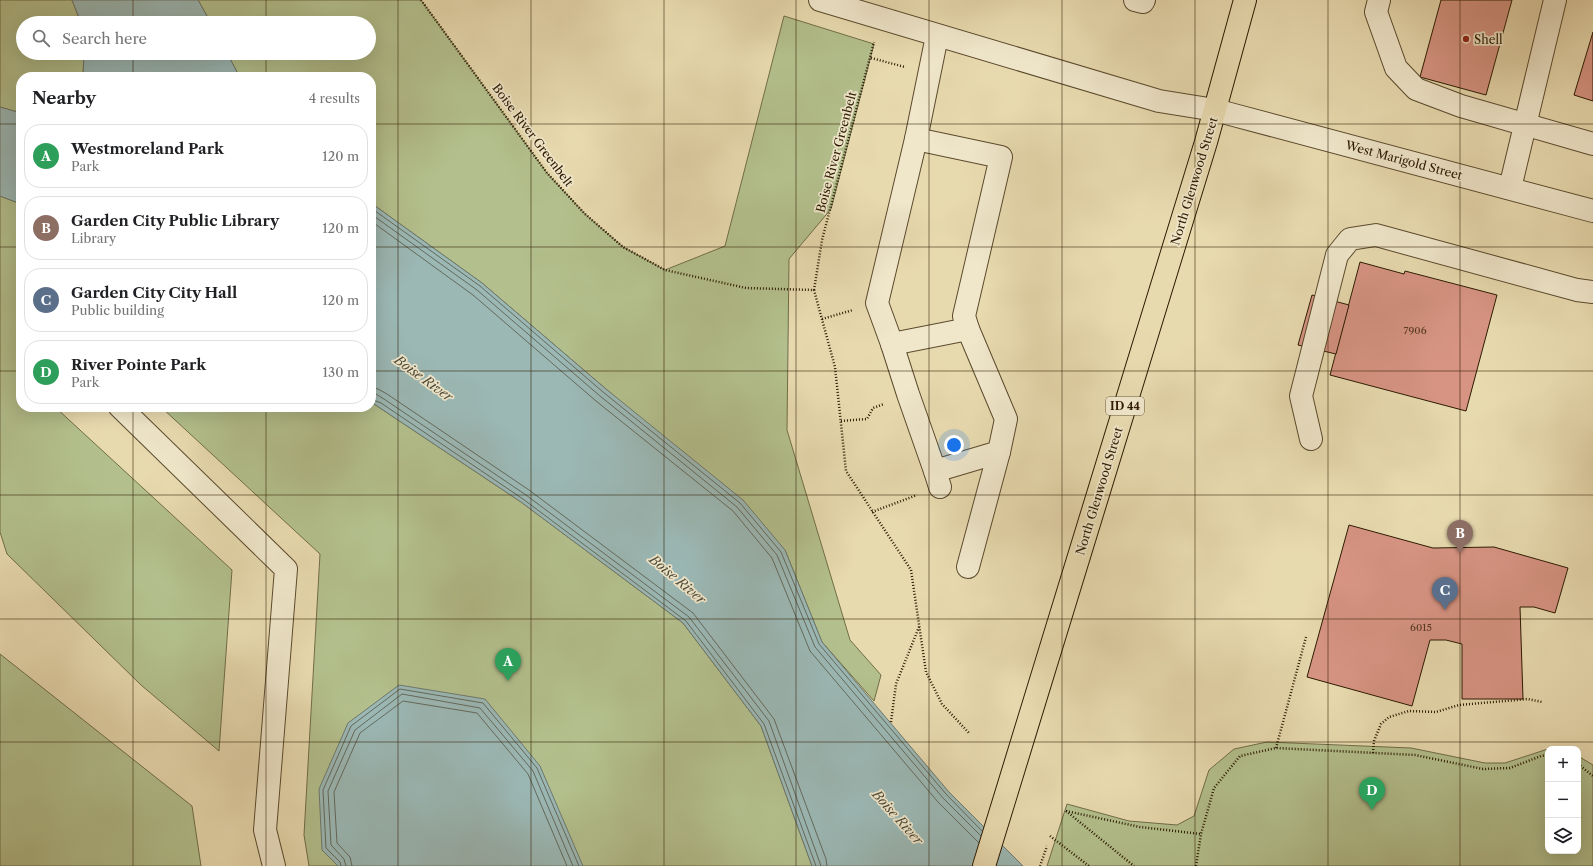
<!DOCTYPE html>
<meta charset="utf-8">
<style>
body{margin:0;font-family:"Libre Caslon Text",serif;background:#f2f2f2;color:#202124}
.controls{position:absolute;right:12px;bottom:12px;display:grid;overflow:hidden;border-radius:8px;box-shadow:0 4px 16px #0002}
.controls button{width:36px;height:36px;display:grid;place-items:center;padding:0;border:0;border-bottom:1px solid #e0e0e0;background:#fff;color:#202124;font:20px sans-serif}
.you{position:absolute;left:954px;top:445px;width:14px;height:14px;margin:-10px;border:3px solid #fff;border-radius:50%;background:#1a73e8;box-shadow:0 0 0 6px #1a73e833}
.badge{display:grid;place-items:center;width:26px;height:26px;border-radius:50%;background:#8f2418;color:#fff;font-size:13px;font-weight:700}
.pin{position:absolute;translate:-50% -33px;filter:drop-shadow(0 1px 2px #0008)}
.pin::after{content:'';position:absolute;top:21px;width:14px;height:12px;background:inherit;clip-path:polygon(0 0,100% 0,50% 100%)}
.list{margin:0;padding:0;list-style:none}
h2{display:flex;justify-content:space-between;align-items:center;height:52px;margin:0;padding:0 16px;font-size:17px}
h2 small{font-size:13px;font-weight:400;color:#757577}
.list li{display:grid;grid-template-columns:26px 1fr auto;gap:12px;align-items:center;box-sizing:border-box;height:64px;margin:0 8px 8px;padding:0 8px;border:1px solid #e0e0e0;border-radius:16px}
.list b{display:block;font-size:15px;white-space:nowrap}
.list p{margin:0;font-size:13px;white-space:nowrap;color:#757577}
.list em{font-size:13px;font-style:normal;color:#757577}
.icon{flex:none;width:22px;height:22px;fill:none;stroke:currentColor;stroke-width:2;stroke-linecap:round;stroke-linejoin:round}
.map{position:relative;flex:none;width:1593px;height:866px;overflow:hidden}
.search{position:absolute;background:#fff;box-shadow:0 4px 16px #0002;left:16px;top:16px;width:360px;height:44px;display:flex;align-items:center;gap:10px;box-sizing:border-box;padding:0 14px;border-radius:22px;color:#757577;font-size:15px}
.panel{position:absolute;background:#fff;box-shadow:0 4px 16px #0002;left:16px;top:72px;width:360px;height:340px;border-radius:16px}
.map>svg:first-child{display:block}
.green{fill:#b3c08d;stroke:#706d48}
.water{fill:#9bb8b5;stroke:#6f796d}
.lines{fill:none;stroke-linecap:round;stroke-linejoin:round}
.shore{stroke:#64695c;stroke-width:1}
.building{fill:#d79483;stroke:#2c1a02}
.minor-casing{stroke:#5b4a2d;stroke-width:24}
.major-casing{stroke:#2c1a02;stroke-width:24}
.path{stroke:#2c1a02;stroke-width:2.5;stroke-dasharray:1 2;stroke-linecap:butt}
.minor{stroke:#f0e7cb;stroke-width:22}
.major{stroke:#e8daaf;stroke-width:22}
.grid{fill:none;stroke:#2c1a02;stroke-width:1;stroke-opacity:0.55}
.poi-dot{fill:#8f2418;stroke:#f0e7cb;stroke-width:1.5}
.labels{text-anchor:middle;dominant-baseline:central;stroke-width:3.5;stroke-linejoin:round;paint-order:stroke}
.number-label{font-size:10px;fill:#573822}
.shield{fill:#f0e7cb;stroke:#67583e;stroke-width:1}
.shield-label{font-size:11px;font-weight:bold;fill:#2c1a02}
.poi-label{font-size:12px;fill:#2c1a02;stroke:#f0e7cb;text-anchor:start}
.street-label{font-size:12px;fill:#2c1a02;stroke:#f0e7cb}
.water-label{font-size:13px;font-style:italic;fill:#4d4938;stroke:#f0e7cb}
</style>
<div class="map">
<svg width="1593" height="866" viewBox="0 0 1593 866">
<rect width="100%" height="100%" fill="#e8daaf"/>
<filter id="stains"><feTurbulence type="fractalNoise" baseFrequency=".005" numOctaves="4"/><feColorMatrix values="0 0 0 0 .2 0 0 0 0 .09 0 0 0 0 .02 0 0 0 .5 -.17"/></filter>
<radialGradient id="worn" r=".72"><stop offset=".6" stop-color="#630" stop-opacity="0"/><stop offset="1" stop-color="#630" stop-opacity=".3"/></radialGradient>
<g class="green">
<polygon points="0,0 72,0 81,23 23,23 23,53 84,53 83,77 21,77 21,113 0,107"/>
<polygon points="198,0 421,0 547,173 585,214 623,247 665,270 725,246 784,16 874,44 831,209 789,259 787,430 850,640 881,675 874,701 822,642 785,550 606,389 482,283 371,203 371,77 241,77 238,74 227,53 369,53 369,23 211,23"/>
<polygon points="0,196 21,204 21,407 55,407 232,570 219,751 141,685 7,554 0,532"/>
<polygon points="371,402 521,502 683,623 761,726 812,866 309,866 304,835 320,554 161,407 371,407"/>
<polygon points="0,654 192,806 201,866 0,866"/>
<polygon points="1267,742 1411,748 1485,763 1505,763 1551,748 1556,749 1548,749 1548,851 1578,851 1578,756 1593,765 1593,866 1047,866 1067,804 1129,821 1177,825 1194,816 1209,770 1234,749"/>
</g>
<g class="water">
<polygon points="72,0 198,0 211,23 81,23"/>
<polygon points="84,53 227,53 238,74 241,77 83,77"/>
<polygon points="0,107 21,113 21,204 0,196"/>
<polygon points="371,203 482,283 606,389 743,500 785,550 822,642 949,792 1023,866 812,866 761,726 683,623 521,502 371,402"/>
<polygon points="399,685 485,699 540,766 583,866 338,866 322,850 319,789 348,723"/>
</g>
<g class="lines">
<g class="shore">
<polyline points="371,208 480,286 603,392 740,503 781,552 819,644 946,794 982,831"/>
<polyline points="371,214 477,290 600,396 737,507 777,555 815,647 943,798 981,836"/>
<polyline points="371,221 473,295 596,401 733,511 772,558 810,651 938,802 979,843"/>
<polyline points="371,387 378,389 387,394 529,490 693,613 774,719 826,859 827,866"/>
<polyline points="371,393 376,394 384,399 526,495 689,617 769,721 821,866"/>
<polyline points="371,399 381,403 523,499 686,621 764,724 816,866"/>
<polyline points="341,866 340,862 326,848 323,790 351,726 400,689 483,703 537,768 579,866"/>
<polyline points="346,866 344,859 331,845 328,791 355,730 402,694 480,708 533,771 573,866"/>
<polyline points="352,866 350,857 337,843 334,792 360,733 403,701 477,713 528,774 567,866"/>
</g>
</g>
<g class="building">
<polygon points="1441,0 1512,0 1486,95 1420,77"/>
<polygon points="1593,32 1593,101 1574,95"/>
<polygon points="1360,262 1404,274 1405,271 1497,295 1466,411 1330,375"/>
<polygon points="1312,295 1349,305 1336,354 1298,345"/>
<polygon points="1349,525 1433,548 1494,547 1568,568 1555,613 1534,607 1520,607 1523,699 1462,699 1462,644 1446,640 1430,640 1412,706 1307,677"/>
</g>
<g class="lines">
<g class="minor-casing">
<g id="minor">
<polyline points="820,0 1159,101 1215,110 1593,211"/>
<polyline points="1135,0 1143,2 1144,0"/>
<polyline points="1379,0 1376,12 1396,68 1416,89 1461,106 1593,144"/>
<polyline points="937,36 916,139 877,303 892,344 908,394 935,471 940,487"/>
<polyline points="916,139 1001,157 964,316 968,329 1006,419 999,452 935,471"/>
<polyline points="1510,188 1555,0"/>
<polyline points="892,344 968,329"/>
<polyline points="120,407 286,569 265,830 274,866"/>
<polyline points="1311,439 1301,396 1337,255 1350,239 1376,235 1577,290 1593,292"/>
<polyline points="968,567 999,452"/>
</g>
</g>
<g class="major-casing">
<polyline id="major" points="984,866 1206,142 1245,0"/>
</g>
<g class="path">
<polyline points="421,0 547,173 585,214 623,247 665,270 746,288 814,290 835,367 846,471 911,570 926,672 942,704 969,733"/>
<polyline points="871,58 905,67"/>
<polyline points="814,290 822,240 874,42"/>
<polyline points="822,319 853,310"/>
<polyline points="841,421 867,419 873,408 884,404"/>
<polyline points="872,512 917,495"/>
<polyline points="891,722 896,684 919,627"/>
<polyline points="1276,748 1306,637"/>
<polyline points="1373,753 1374,741 1381,724 1389,717 1409,711 1436,712 1459,705 1528,699 1542,702"/>
<polyline points="1578,764 1593,776"/>
<polyline points="1066,811 1140,827 1201,834"/>
<polyline points="1066,811 1134,866"/>
<polyline points="1050,836 1089,866"/>
<polyline points="1040,866 1047,846"/>
<polyline points="1196,866 1201,834 1214,788 1240,756 1276,748 1415,755 1483,769 1510,768 1541,756 1548,755"/>
</g>
<use href="#minor" class="minor"/>
<use href="#major" class="major"/>
</g>
<path class="grid" d="M133,0V23M266,0V23M398,0V866M531,0V866M664,0V866M796,0V866M929,0V866M1062,0V866M1195,0V866M1328,0V866M1460,0V866M133,53V77M266,53V77M0,124H21M371,124H1593M0,247H21M371,247H1593M0,371H21M371,371H1593M133,407V866M266,407V866M0,495H1593M0,619H1593M0,742H1593"/>
<circle class="poi-dot" cx="1466" cy="39" r="4"/>
<g class="labels">
<g class="number-label">
<text x="1415" y="330">7906</text>
<text x="1421" y="627">6015</text>
</g>
<rect class="shield" x="1106" y="397" width="38" height="18" rx="3"/>
<g class="shield-label">
<text x="1125" y="406">ID 44</text>
</g>
<g class="poi-label">
<text x="1474" y="39">Shell</text>
</g>
<g class="street-label">
<text transform="translate(533 135) rotate(53)">Boise River Greenbelt</text>
<text transform="translate(836 152) rotate(-75)">Boise River Greenbelt</text>
<text transform="translate(1404 160) rotate(15)">West Marigold Street</text>
<text transform="translate(1194 181) rotate(-73)">North Glenwood Street</text>
<text transform="translate(1099 491) rotate(-73)">North Glenwood Street</text>
</g>
<g class="water-label">
<text transform="translate(424 378) rotate(36)">Boise River</text>
<text transform="translate(678 579) rotate(40)">Boise River</text>
<text transform="translate(898 817) rotate(48)">Boise River</text>
</g>
</g>
<rect width="100%" height="100%" filter="url(#stains)"/>
<rect width="100%" height="100%" fill="url(#worn)"/>
</svg>
<div class="controls">
<button>+</button>
<button>−</button>
<button><svg class="icon" aria-label="layers" viewBox="0 0 24 24"><path d="M12 4l9 5-9 5-9-5zM3 14l9 5 9-5"/></svg></button>
</div>
<div class="you"></div>
<div class="pin badge" style="left:508px;top:681px;background:#2e9e5b">A</div>
<div class="pin badge" style="left:1460px;top:553px;background:#8d6e63">B</div>
<div class="pin badge" style="left:1445px;top:610px;background:#5c6f8a">C</div>
<div class="pin badge" style="left:1372px;top:810px;background:#2e9e5b">D</div>
<div class="search"><svg class="icon" aria-label="search" viewBox="0 0 24 24"><circle cx="10" cy="10" r="6"/><path d="M15 15l6 6"/></svg>Search here</div>
<section class="panel">
<h2>Nearby<small>4 results</small></h2>
<ul class="list">
<li><span class="badge" style="background:#2e9e5b">A</span><div><b>Westmoreland Park</b><p>Park</p></div><em>120 m</em></li>
<li><span class="badge" style="background:#8d6e63">B</span><div><b>Garden City Public Library</b><p>Library</p></div><em>120 m</em></li>
<li><span class="badge" style="background:#5c6f8a">C</span><div><b>Garden City City Hall</b><p>Public building</p></div><em>120 m</em></li>
<li><span class="badge" style="background:#2e9e5b">D</span><div><b>River Pointe Park</b><p>Park</p></div><em>130 m</em></li>
</ul>
</section>
</div>
